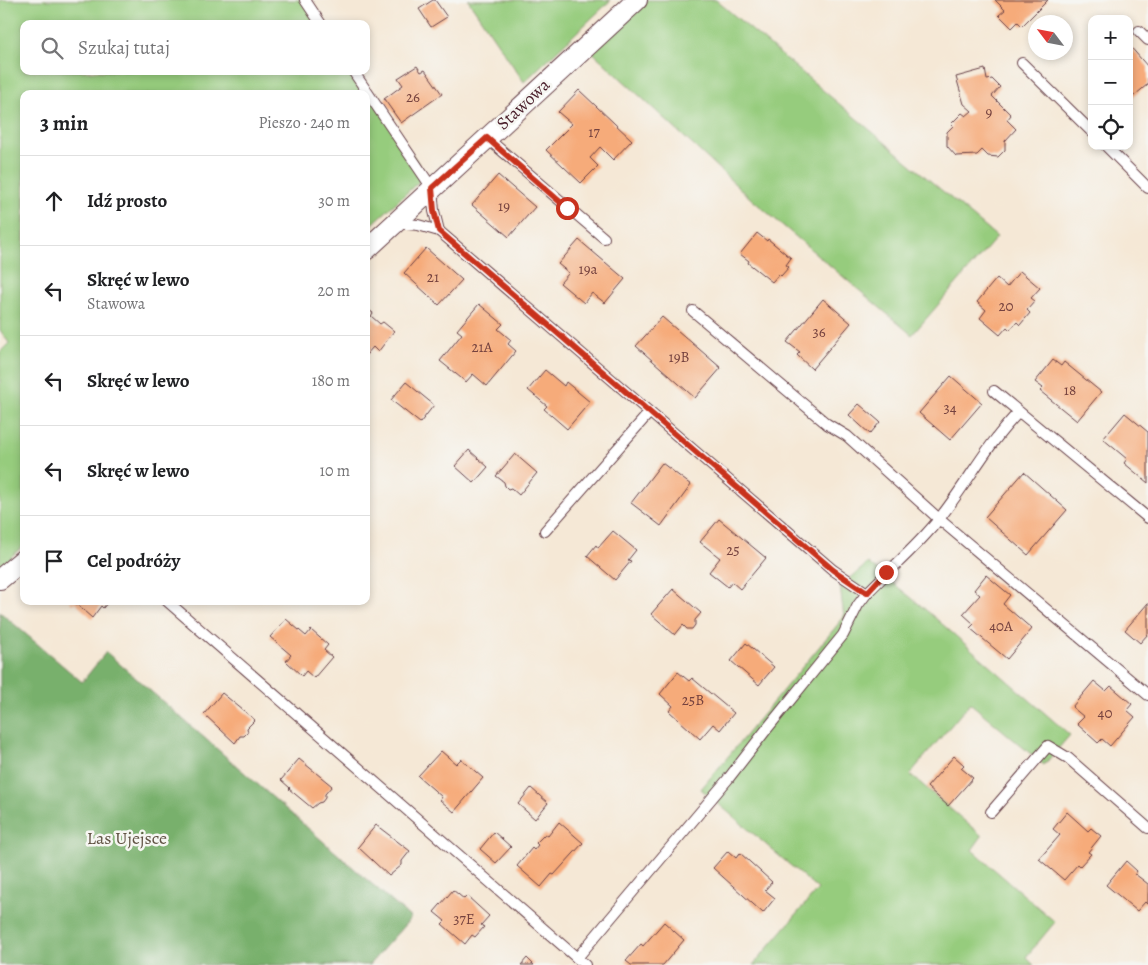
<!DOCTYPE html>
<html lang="pl">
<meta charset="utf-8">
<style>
body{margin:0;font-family:Alegreya,serif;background:#f2f2f2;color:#202124}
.controls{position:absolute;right:15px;top:15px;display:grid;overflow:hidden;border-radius:10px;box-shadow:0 2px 8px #0003}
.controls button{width:45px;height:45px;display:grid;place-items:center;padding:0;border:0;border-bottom:1px solid #e0e0e0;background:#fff;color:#202124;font:25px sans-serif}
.compass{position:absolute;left:1028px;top:15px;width:45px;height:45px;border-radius:50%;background:#fff;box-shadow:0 2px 8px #0003;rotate:302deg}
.stop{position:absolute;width:15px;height:15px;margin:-11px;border:4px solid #c8321e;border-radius:50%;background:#fff}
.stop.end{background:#c8321e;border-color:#fff;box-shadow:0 1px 5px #0008}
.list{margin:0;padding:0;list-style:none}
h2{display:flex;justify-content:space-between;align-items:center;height:65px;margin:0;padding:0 20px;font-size:21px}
h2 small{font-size:16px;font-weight:400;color:#757577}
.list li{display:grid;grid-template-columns:32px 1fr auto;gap:15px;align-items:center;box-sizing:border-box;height:90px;padding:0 20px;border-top:1px solid #e0e0e0}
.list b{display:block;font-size:19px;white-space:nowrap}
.list p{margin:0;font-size:16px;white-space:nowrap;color:#757577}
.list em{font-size:16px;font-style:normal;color:#757577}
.icon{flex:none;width:28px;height:28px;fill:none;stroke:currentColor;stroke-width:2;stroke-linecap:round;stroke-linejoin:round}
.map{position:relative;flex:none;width:1148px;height:965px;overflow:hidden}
.search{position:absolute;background:#fff;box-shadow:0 2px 8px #0003;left:20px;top:20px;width:350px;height:55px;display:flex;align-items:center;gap:12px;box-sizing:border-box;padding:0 18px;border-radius:10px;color:#757577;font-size:19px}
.panel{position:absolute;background:#fff;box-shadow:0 2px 8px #0003;left:20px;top:90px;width:350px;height:515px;border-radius:10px}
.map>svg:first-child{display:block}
.green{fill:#96cc7d;stroke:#707654}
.forest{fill:#78b06c;stroke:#61684c}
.building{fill:#f6ab7a}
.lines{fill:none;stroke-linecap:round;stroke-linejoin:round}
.lane-casing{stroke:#643d45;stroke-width:12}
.street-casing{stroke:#643d45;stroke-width:22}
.lane{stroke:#fff;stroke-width:10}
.street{stroke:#fff;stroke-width:20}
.route{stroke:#c8321e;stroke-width:6}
.labels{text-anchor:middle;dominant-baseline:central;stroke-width:5;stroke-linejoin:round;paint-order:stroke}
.number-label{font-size:15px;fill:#75423f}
.street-label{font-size:18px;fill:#4a1f2b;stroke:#f6f6f2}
.park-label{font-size:18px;fill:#615344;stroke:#f6f6f2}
</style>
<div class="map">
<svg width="1148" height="965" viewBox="0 0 1148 965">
<rect width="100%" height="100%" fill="#f6f6f2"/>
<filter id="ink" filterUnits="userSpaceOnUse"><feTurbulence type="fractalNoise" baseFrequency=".02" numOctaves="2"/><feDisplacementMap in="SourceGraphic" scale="10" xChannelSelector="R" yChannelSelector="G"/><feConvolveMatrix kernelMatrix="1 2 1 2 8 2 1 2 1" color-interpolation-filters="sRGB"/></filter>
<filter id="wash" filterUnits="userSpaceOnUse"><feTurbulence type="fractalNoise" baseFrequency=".0096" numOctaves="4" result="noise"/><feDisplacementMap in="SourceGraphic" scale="20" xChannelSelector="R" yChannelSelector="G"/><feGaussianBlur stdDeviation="1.12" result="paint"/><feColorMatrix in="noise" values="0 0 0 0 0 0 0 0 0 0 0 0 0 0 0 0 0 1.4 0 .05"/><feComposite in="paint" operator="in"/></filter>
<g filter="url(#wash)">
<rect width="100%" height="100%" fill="#f5e8d6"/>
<g class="green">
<polygon points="0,0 309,0 325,24 24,24 24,71 357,71 426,175 366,230 366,94 24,94 24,545 0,567 0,352 9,343 0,330"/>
<polygon points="468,0 611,0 524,82"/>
<polygon points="643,0 716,0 997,237 912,335 749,197 589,49"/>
<polygon points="868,563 919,604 1070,735 1044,765 970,703 910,774 982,836 972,850 1055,922 1026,957 1034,965 753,965 818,889 701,789 844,617 840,587"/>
</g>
<polygon class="forest" points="0,612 82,682 106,652 411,918 369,965 0,965"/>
<g id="blocks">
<g class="building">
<polygon points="433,0 435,0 447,17 431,27 419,9"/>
<polygon points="995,0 1048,0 1022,26 1018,22 1012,28 999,15 1005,10"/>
<polygon points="1129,45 1148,67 1148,84 1129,100"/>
<polygon points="417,66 421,72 425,70 442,94 401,123 384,99 403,85 398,78"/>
<polygon points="985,69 987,80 992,79 1000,87 992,96 1011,115 1007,120 1016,129 1005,141 1005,150 998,157 988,156 982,150 977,155 956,156 947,146 947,132 953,126 951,124 962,113 966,116 972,111 964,104 956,77"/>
<polygon points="579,90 632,140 613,160 600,147 590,158 598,166 581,183 546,150 572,124 558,112"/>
<polygon points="498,175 535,207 509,237 472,205"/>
<polygon points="757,233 767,241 768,239 791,258 786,265 789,267 781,276 779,274 772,282 748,263 749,261 740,254"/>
<polygon points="579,240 625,279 605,303 592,293 584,303 560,283 569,273 558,264"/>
<polygon points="426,248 462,280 439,305 404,273"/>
<polygon points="1020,271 1040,288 1031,298 1035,301 1027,310 1030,313 1020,325 1017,322 1010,330 1007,327 1000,335 980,318 986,310 977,302 997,278 1007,287"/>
<polygon points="823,299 851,323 812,369 797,355 800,352 787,342"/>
<polygon points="479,304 503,324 498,329 511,340 508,344 516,351 487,386 473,374 466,382 440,361 462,334 457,330"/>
<polygon points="366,308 373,313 371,316 380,324 383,322 394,331 378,352 373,347 366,355"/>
<polygon points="662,317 721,368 695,398 636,346"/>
<polygon points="1053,360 1061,366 1064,362 1101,392 1077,421 1040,391 1043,388 1035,382"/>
<polygon points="545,370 564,386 566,382 590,402 567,429 544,409 547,406 528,390"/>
<polygon points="951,376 982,403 950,440 919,413"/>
<polygon points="406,382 434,405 420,423 391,400"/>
<polygon points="859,404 880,422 870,434 849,415"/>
<polygon points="1125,413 1148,432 1148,483 1124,463 1127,459 1103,439"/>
<polygon points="469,450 488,467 474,483 455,466"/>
<polygon points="515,454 537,473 519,495 511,488 508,489 505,486 504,482 496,476"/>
<polygon points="662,463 691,485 661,526 631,503"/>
<polygon points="1024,472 1067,510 1028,555 985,517"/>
<polygon points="719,519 766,558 740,589 732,582 728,587 709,572 720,558 700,542"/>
<polygon points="613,531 636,550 628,560 631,561 615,580 587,556 596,545 598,548"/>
<polygon points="986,575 1010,595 1003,604 1032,629 1007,659 970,628 974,624 963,614 980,595 974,590"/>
<polygon points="673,589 701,613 695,620 695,625 692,629 687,629 683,625 675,635 651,614"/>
<polygon points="70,601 109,601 103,608 101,606 92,618 74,602 72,604"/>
<polygon points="1148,603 1148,634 1140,643 1125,630"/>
<polygon points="286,619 306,636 311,630 328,645 324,650 332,657 314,678 306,671 302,676 286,661 291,655 270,637"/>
<polygon points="746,643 774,667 759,685 731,661"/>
<polygon points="678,672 689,681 692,678 734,713 720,730 713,724 700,739 669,711 673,706 660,694"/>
<polygon points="1094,681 1106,691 1111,686 1132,704 1127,710 1135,717 1110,746 1102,739 1098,743 1077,724 1084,717 1072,707"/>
<polygon points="222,693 255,720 247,728 248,732 244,736 240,736 235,743 204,714"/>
<polygon points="441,751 456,764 461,759 483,778 454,812 440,800 442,797 418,776"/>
<polygon points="954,756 964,765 961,768 973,778 948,806 927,787"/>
<polygon points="299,759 332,786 325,794 325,798 322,802 318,803 312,808 289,789 290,788 281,780"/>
<polygon points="531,788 548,803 535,819 518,804"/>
<polygon points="1067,812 1088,831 1091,828 1101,836 1088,852 1091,854 1080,866 1078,864 1064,880 1039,859 1060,835 1053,829"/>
<polygon points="559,822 583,843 554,875 552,874 541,887 517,866 532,848 534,850 538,845 536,843 545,834 548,836"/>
<polygon points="376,825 410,851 402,861 402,865 389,876 358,847"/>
<polygon points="494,832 511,847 496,863 480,849"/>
<polygon points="728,851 736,858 740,853 772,882 765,890 775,898 763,913 713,868"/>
<polygon points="1126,861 1137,871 1135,874 1148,884 1148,905 1145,902 1137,911 1106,885"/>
<polygon points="453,890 464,899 467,896 489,916 481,925 484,927 475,937 472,935 465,944 442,924 445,921 434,912"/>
<polygon points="664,922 684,940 663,965 631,965 626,961 641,944 643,946"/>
<polygon points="527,958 534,965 521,965"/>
</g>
</g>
</g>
<g filter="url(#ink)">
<use href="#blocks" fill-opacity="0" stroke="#643d45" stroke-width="1"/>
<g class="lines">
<g class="lane-casing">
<g id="lane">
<polyline points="305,0 321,24"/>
<polyline points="1139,31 1148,40"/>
<polyline points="1022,63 1092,132"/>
<polyline points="353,71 432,188 434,211 439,231"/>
<polyline points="487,138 604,238"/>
<polyline points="1106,146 1148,188"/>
<path d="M396,223L418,225L439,231L833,570L867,593C891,568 918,546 939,519C967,484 987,444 1019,412"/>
<polyline points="693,311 827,424 847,436 939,519 1148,695"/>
<polyline points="994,391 1148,518"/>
<polyline points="545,531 649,413"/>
<polyline points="167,601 585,965"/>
<polyline points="991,812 1048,746 1068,758 1148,828"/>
<polyline points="577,958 728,779 766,730 843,635 858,605 867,593"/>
</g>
</g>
<g class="street-casing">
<g id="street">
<polyline points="366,250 637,0"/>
<polyline points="0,579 24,559"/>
</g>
</g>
<use href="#lane" class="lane"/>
<use href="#street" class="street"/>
</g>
</g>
<g class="lines" filter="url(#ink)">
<polyline class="route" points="567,208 487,138 432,188 434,211 439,231 833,570 867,593 886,572"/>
</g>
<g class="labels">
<g class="number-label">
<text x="413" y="97">26</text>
<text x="989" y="112">9</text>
<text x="594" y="132">17</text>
<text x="504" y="206">19</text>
<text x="588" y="269">19a</text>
<text x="433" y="277">21</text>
<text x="1006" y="306">20</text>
<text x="819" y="332">36</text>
<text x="482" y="347">21A</text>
<text x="679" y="357">19B</text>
<text x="1070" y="390">18</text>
<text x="950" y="408">34</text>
<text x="733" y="550">25</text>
<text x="1001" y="626">40A</text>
<text x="693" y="700">25B</text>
<text x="1105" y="713">40</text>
<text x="464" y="919">37E</text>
</g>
<g class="street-label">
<text transform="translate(523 104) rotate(-43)">Stawowa</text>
</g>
<g class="park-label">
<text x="127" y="838">Las Ujejsce</text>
</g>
</g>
</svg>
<div class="controls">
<button>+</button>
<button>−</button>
<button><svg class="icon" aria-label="locate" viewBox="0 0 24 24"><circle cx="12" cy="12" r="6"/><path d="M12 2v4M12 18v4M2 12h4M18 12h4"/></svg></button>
</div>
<svg class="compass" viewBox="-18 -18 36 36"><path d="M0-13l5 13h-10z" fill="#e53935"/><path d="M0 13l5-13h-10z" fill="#757577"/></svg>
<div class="stop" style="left:567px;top:208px"></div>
<div class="stop end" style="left:886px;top:572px"></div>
<div class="search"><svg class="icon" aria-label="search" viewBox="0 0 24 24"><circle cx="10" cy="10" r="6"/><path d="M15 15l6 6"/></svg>Szukaj tutaj</div>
<section class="panel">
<h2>3 min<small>Pieszo · 240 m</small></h2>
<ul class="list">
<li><svg class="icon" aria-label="ahead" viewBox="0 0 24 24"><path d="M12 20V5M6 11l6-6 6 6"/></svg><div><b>Idź prosto</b></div><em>30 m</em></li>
<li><svg class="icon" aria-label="left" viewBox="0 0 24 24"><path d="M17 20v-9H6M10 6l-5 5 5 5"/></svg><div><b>Skręć w lewo</b><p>Stawowa</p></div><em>20 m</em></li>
<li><svg class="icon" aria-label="left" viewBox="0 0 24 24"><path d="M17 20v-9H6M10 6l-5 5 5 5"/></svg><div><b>Skręć w lewo</b></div><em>180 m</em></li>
<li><svg class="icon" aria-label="left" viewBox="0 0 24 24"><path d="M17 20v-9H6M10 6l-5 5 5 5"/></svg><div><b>Skręć w lewo</b></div><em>10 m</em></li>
<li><svg class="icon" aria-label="arrive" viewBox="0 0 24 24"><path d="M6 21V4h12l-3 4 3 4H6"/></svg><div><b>Cel podróży</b></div></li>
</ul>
</section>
</div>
